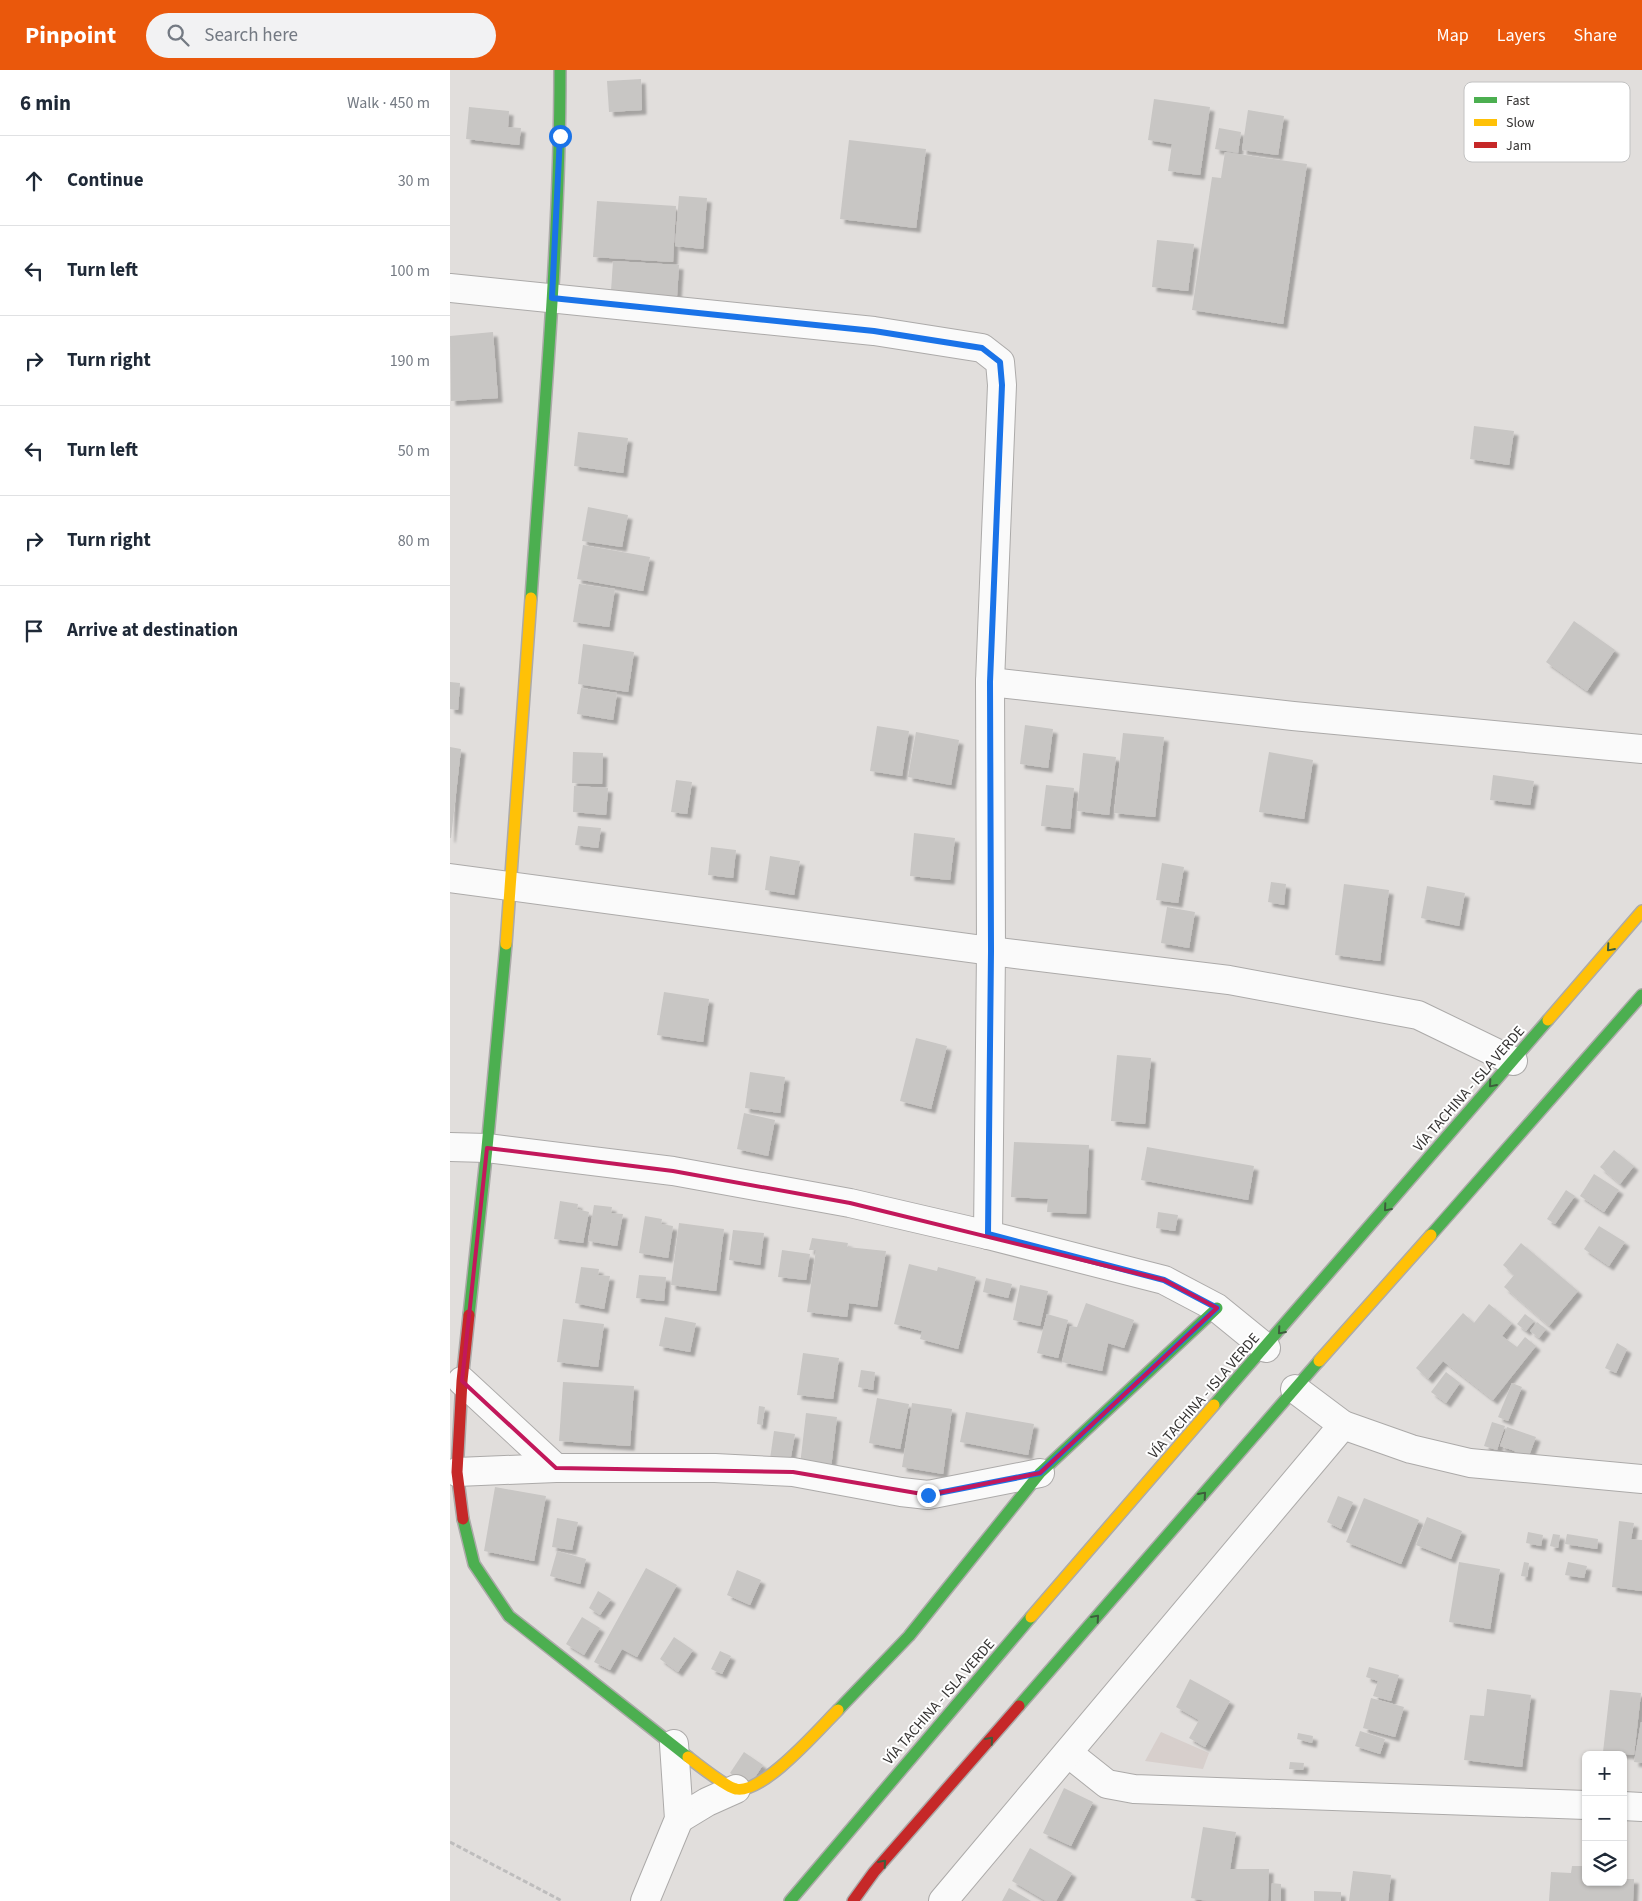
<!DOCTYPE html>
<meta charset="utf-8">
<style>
body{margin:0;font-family:"Source Sans 3",sans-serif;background:#f2f2f3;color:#1f2937}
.controls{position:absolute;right:15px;bottom:15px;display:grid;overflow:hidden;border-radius:8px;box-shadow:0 1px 4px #0004}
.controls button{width:45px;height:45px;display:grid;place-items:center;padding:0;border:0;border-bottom:1px solid #e0e1e3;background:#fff;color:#1f2937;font:25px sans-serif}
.stop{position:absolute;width:15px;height:15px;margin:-11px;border:4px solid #1a73e8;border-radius:50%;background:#fff}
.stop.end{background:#1a73e8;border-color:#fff;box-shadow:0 1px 5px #0008}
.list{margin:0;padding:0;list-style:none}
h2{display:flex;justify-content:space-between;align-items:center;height:65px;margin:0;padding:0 20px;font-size:21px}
h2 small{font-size:16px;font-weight:400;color:#747a83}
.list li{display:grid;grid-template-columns:32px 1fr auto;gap:15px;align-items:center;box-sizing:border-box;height:90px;padding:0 20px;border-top:1px solid #e0e1e3}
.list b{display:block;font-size:19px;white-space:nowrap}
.list em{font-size:16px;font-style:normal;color:#747a83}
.icon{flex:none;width:28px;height:28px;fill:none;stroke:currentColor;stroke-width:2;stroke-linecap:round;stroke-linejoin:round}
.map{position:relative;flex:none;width:1192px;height:1831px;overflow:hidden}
header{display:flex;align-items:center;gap:30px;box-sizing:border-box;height:70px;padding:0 25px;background:#ea580c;color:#fff}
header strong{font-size:24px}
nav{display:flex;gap:28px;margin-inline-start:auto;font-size:18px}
.search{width:350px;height:45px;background:#f2f2f3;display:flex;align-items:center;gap:12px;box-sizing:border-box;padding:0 18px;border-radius:28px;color:#747a83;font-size:19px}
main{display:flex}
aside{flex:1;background:#fff}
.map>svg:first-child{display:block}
.built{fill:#d7cfcc}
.building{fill:#c8c6c4;filter:url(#shadow)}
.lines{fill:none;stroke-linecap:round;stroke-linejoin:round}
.street-casing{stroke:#acaaa9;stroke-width:30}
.fast-casing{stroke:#acaaa9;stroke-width:14}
.slow-casing{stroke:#acaaa9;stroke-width:14}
.jam-casing{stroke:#acaaa9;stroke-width:14}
.path{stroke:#bebdbd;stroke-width:3;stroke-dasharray:5 2.5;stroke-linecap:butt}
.street{stroke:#fafafa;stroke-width:28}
.fast{stroke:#4caf50;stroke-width:11}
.slow{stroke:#ffc107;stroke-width:11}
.jam{stroke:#c62828;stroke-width:11}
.oneway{stroke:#3d5e3c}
.route{stroke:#1a73e8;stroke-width:6}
.marked{fill:none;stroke:#c2185b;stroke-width:4;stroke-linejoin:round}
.labels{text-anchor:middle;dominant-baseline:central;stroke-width:4;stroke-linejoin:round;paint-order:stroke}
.street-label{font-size:15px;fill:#353332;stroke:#fff}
.key{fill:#fff;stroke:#c2c2c2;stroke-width:1}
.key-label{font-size:14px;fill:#353332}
</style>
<header>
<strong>Pinpoint</strong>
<div class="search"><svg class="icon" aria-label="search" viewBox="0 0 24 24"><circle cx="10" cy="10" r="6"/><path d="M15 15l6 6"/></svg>Search here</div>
<nav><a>Map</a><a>Layers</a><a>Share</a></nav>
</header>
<main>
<aside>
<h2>6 min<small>Walk · 450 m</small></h2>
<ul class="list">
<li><svg class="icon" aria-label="ahead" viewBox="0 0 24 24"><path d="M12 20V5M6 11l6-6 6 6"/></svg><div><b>Continue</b></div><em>30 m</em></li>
<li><svg class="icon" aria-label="left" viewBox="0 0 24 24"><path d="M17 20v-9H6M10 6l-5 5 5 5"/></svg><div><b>Turn left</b></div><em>100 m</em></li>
<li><svg class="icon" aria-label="right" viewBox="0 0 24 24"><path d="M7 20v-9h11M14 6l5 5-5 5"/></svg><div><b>Turn right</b></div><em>190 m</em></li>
<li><svg class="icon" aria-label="left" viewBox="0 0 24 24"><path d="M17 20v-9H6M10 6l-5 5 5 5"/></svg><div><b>Turn left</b></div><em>50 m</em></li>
<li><svg class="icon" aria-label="right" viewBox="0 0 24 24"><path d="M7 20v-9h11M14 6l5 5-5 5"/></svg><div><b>Turn right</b></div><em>80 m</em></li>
<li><svg class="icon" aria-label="arrive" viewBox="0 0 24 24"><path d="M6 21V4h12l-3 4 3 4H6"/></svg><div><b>Arrive at destination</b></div></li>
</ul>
</aside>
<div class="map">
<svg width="1192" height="1831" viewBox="0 0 1192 1831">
<defs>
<filter id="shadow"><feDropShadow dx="4.5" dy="4.5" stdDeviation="1" flood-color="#0004"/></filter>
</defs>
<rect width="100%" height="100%" fill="#e1dedc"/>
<polygon class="built" points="711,1662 759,1683 753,1699 695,1691"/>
<g class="building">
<polygon points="191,9 192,40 159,42 157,11"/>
<polygon points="704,29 760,37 750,105 718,101 722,74 698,70"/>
<polygon points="19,37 59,41 58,57 71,58 69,75 16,69"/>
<polygon points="798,40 834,46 828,85 792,80"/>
<polygon points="769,58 791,62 788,83 765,79"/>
<polygon points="399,70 476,79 466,158 390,149"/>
<polygon points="775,82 857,94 833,254 742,240 762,107 771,108"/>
<polygon points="229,126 257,128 253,179 225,176"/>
<polygon points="147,131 226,136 223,192 143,187"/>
<polygon points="707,170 744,174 738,221 702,217"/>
<polygon points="163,191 229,195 227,226 161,221"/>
<polygon points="43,262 48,328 1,331 0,266"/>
<polygon points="1024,356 1064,361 1059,395 1020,389"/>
<polygon points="128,362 178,368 173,403 124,396"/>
<polygon points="138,437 178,445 172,477 132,471"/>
<polygon points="133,475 200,487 193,521 127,509"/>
<polygon points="129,514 165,519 159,557 123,552"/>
<polygon points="1124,551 1165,580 1137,621 1096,592"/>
<polygon points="133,574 184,582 178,622 128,614"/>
<polygon points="0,612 10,613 8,640 0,639"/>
<polygon points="131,618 167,623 163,650 127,644"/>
<polygon points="575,655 603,659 598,698 570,694"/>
<polygon points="427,656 459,661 452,706 420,701"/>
<polygon points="466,662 509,670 501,715 458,707"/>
<polygon points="673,663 714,667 705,747 664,743"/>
<polygon points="0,677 11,679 1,768 0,768"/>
<polygon points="123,682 153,683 152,714 122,713"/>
<polygon points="819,682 863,690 854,749 809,742"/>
<polygon points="633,683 666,687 659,745 627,741"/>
<polygon points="1043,705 1084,711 1080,735 1040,730"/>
<polygon points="226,710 242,712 237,744 221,742"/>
<polygon points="596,715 624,718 620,759 591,756"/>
<polygon points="124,716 158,718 156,745 123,742"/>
<polygon points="128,756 151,758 148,778 125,775"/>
<polygon points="464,763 505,768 500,810 460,806"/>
<polygon points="261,777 286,780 283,808 258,805"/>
<polygon points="320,786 350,791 344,825 315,820"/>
<polygon points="712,793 734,797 728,833 706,830"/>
<polygon points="821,812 836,814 834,835 818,832"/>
<polygon points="894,814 939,820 930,891 885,885"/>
<polygon points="977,816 1015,823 1009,856 971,848"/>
<polygon points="717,837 745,842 739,878 711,873"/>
<polygon points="214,922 259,929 253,972 207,965"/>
<polygon points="466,968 497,976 481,1039 450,1031"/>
<polygon points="667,985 701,988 695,1054 661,1051"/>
<polygon points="300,1002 335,1007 330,1043 295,1038"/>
<polygon points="294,1043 325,1050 318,1086 287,1079"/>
<polygon points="564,1072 639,1075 636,1144 597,1142 598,1129 561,1127"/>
<polygon points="697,1077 804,1096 798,1130 691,1110"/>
<polygon points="1164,1080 1184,1096 1170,1114 1150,1097"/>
<polygon points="1144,1104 1169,1120 1154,1142 1130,1126"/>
<polygon points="1116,1120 1125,1126 1105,1154 1097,1149"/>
<polygon points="110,1131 128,1134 127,1139 139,1142 133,1173 104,1169"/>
<polygon points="144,1135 162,1137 161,1143 173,1144 167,1176 138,1171"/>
<polygon points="708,1142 728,1145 725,1161 706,1158"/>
<polygon points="195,1146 212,1149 211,1154 223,1156 218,1188 189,1183"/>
<polygon points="229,1153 274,1159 266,1221 221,1215"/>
<polygon points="1149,1156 1175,1172 1159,1196 1134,1179"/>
<polygon points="283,1160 314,1163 310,1195 279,1190"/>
<polygon points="362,1168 398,1173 397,1177 436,1181 427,1237 399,1233 397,1247 357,1242 366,1180 359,1180"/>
<polygon points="1071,1173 1128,1221 1099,1256 1054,1217 1064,1205 1053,1195"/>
<polygon points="332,1180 360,1184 356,1210 328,1207"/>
<polygon points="459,1194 487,1201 488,1197 526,1207 508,1279 470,1269 472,1261 444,1254"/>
<polygon points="131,1197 149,1199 148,1205 160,1206 154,1239 125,1233"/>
<polygon points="189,1205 216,1207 214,1231 186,1228"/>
<polygon points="536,1208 562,1214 558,1228 533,1222"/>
<polygon points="570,1215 598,1221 590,1256 563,1250"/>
<polygon points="636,1233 684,1250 674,1278 658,1273 652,1301 612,1292 620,1256 627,1257"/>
<polygon points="1039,1234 1062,1253 1052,1266 1067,1277 1075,1267 1086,1276 1043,1330 993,1291 978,1309 966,1298 1013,1243 1024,1253"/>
<polygon points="597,1244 618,1250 608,1288 587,1283"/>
<polygon points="1075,1244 1084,1251 1076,1261 1067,1254"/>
<polygon points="215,1247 246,1253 240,1282 209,1276"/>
<polygon points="113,1249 154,1254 148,1297 107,1292"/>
<polygon points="1087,1252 1096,1259 1089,1268 1080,1261"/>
<polygon points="1167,1273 1177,1279 1166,1303 1155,1298"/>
<polygon points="353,1283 389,1288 383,1329 347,1325"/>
<polygon points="411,1300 425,1302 423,1320 408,1317"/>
<polygon points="996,1302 1010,1313 996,1333 981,1322"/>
<polygon points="113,1312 184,1316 180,1376 109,1371"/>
<polygon points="1062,1313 1072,1317 1058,1351 1048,1347"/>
<polygon points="427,1328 459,1334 450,1379 419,1373"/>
<polygon points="462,1333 502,1339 493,1404 452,1397"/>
<polygon points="309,1336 315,1337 312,1355 307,1354"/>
<polygon points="516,1342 584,1354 578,1385 510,1372"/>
<polygon points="356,1343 387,1347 381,1398 350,1395"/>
<polygon points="1042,1352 1055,1356 1047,1380 1034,1376"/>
<polygon points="1057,1357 1086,1367 1077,1391 1064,1386 1065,1381 1050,1376"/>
<polygon points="324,1361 345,1364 340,1392 320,1389"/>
<polygon points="45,1417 96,1426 84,1491 34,1481"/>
<polygon points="888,1426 903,1432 891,1459 877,1452"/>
<polygon points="914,1428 969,1450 951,1494 896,1472"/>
<polygon points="977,1447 1012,1461 1001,1489 966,1475"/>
<polygon points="107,1448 128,1452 122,1480 102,1477"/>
<polygon points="1169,1451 1184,1453 1181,1469 1192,1470 1192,1521 1162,1517"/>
<polygon points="1078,1462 1093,1465 1091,1476 1076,1473"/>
<polygon points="1103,1464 1110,1465 1108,1478 1100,1476"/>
<polygon points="1117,1464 1148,1469 1147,1479 1115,1474"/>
<polygon points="107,1481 136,1489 130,1514 100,1506"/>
<polygon points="1009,1492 1050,1499 1040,1559 999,1552"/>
<polygon points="1074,1492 1079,1493 1077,1507 1071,1506"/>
<polygon points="1118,1492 1137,1496 1134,1508 1115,1505"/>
<polygon points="196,1498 227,1515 187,1587 172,1579 160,1600 144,1592"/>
<polygon points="287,1500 311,1510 300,1535 277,1525"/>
<polygon points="148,1521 161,1529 150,1545 139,1538"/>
<polygon points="132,1547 150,1558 134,1585 116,1574"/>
<polygon points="224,1567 243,1580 228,1602 210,1589"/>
<polygon points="270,1581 281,1586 272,1604 261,1599"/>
<polygon points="919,1597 949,1605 941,1631 923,1626 928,1611 916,1607"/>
<polygon points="740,1609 780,1631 755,1677 739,1668 749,1650 726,1637"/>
<polygon points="1037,1619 1081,1625 1072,1697 1014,1690 1020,1645 1034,1646"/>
<polygon points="1160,1620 1191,1623 1184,1685 1153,1682"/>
<polygon points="921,1628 954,1637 945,1667 913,1658"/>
<polygon points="1191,1652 1192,1652 1192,1693 1184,1692"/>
<polygon points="910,1661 935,1669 930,1684 905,1676"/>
<polygon points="848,1663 863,1666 862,1673 847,1669"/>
<polygon points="294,1682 313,1695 299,1716 280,1703"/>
<polygon points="840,1692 854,1693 853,1700 839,1699"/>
<polygon points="614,1718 643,1732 621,1776 593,1763"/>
<polygon points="753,1757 786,1762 780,1799 819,1799 818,1831 757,1831 741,1828"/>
<polygon points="580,1778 622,1803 606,1831 596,1831 562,1811"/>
<polygon points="1122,1796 1136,1796 1136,1812 1173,1812 1173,1809 1184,1809 1183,1831 1099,1831 1101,1802 1121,1803"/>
<polygon points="903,1801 941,1805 938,1831 899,1831"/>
<polygon points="822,1813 831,1814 831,1831 821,1831"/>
<polygon points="559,1818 581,1831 552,1831"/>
<polygon points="864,1821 891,1822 891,1831 864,1831"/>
</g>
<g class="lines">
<g class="street-casing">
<g id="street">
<polyline points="0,218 424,261 532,278 550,292 552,315 540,612 541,881 538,1165"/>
<polyline points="540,612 843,646 1192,679"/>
<polyline points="0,808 541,881 779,910 968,945 1063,991"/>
<polyline points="0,1077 37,1078 223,1101 400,1133 538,1165 714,1210 767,1238 816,1278"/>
<polyline points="12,1311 106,1398"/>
<polyline points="845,1319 893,1355 961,1379 1020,1393 1192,1409"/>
<polyline points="7,1402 106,1398 265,1398 343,1402 451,1422 478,1425 590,1403"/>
<polyline points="618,1683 657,1714 684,1719 1136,1735"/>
<polyline points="1173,1736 1192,1737"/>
<polyline points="229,1749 257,1732 286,1719"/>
<polyline points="195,1831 229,1749 224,1674"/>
<polyline points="493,1831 893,1355"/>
</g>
</g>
<g class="fast-casing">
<g id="fast">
<path d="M81,528C93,352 110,176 110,0"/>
<polyline points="981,1165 1192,925"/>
<polyline points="19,1245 37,1078 56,874"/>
<polyline points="764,1335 1098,950"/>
<polyline points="13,1449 24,1494 59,1546 238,1687"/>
<polyline points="569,1636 869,1291"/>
<polyline points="388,1640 459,1566 590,1403 767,1238"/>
<polyline points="340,1831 581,1547"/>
</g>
</g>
<g class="slow-casing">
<g id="slow">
<polyline points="56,874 81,528"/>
<polyline points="1098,950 1192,841"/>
<polyline points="869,1291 981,1165"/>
<polyline points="581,1547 764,1335"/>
<path d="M238,1687C247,1694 276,1717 286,1719C312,1725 370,1658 388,1640"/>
</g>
</g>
<g class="jam-casing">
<g id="jam">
<polyline points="13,1449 7,1402 12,1311 19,1245"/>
<polyline points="403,1831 424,1802 569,1636"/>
</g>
</g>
<polyline class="path" points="0,1772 112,1831"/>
<use href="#street" class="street"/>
<use href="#fast" class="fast"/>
<use href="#slow" class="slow"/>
<use href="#jam" class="jam"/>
</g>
<defs><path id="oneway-chevron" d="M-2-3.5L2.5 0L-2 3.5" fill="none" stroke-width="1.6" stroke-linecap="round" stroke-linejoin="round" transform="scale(1.25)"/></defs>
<g class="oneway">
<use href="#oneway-chevron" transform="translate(1160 878) rotate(131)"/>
<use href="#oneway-chevron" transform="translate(1042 1014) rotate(131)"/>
<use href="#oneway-chevron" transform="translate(937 1138) rotate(131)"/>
<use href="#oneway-chevron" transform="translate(831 1261) rotate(131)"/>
<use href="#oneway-chevron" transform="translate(753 1425) rotate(-49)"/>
<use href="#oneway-chevron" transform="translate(646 1548) rotate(-49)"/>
<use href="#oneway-chevron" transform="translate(540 1670) rotate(-49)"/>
<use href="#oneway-chevron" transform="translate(433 1793) rotate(-49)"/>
</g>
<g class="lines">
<polyline class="route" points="110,66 102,228 424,261 532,278 550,292 552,315 540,612 541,881 538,1164 714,1210 767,1238 590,1403 478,1425"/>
</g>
<path class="marked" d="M37,1078L223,1101L400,1133L714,1210L767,1238L590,1403L478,1425L343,1402L106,1398L12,1311Z"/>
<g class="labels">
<g class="street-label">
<text transform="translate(1019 1019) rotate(-49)">VÍA TACHINA - ISLA VERDE</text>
<text transform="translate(754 1326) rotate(-49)">VÍA TACHINA - ISLA VERDE</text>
<text transform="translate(489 1632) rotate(-49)">VÍA TACHINA - ISLA VERDE</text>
</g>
</g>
<rect x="1014" y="12" width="166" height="80" rx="8" class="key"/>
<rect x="1024" y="27" width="23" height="6" fill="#4caf50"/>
<rect x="1024" y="49" width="23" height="7" fill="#ffc107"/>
<rect x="1024" y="72" width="23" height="6" fill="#c62828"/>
<g class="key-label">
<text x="1056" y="35">Fast</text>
<text x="1056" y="57">Slow</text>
<text x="1056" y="80">Jam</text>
</g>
</svg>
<div class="controls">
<button>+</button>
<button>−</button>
<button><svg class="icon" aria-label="layers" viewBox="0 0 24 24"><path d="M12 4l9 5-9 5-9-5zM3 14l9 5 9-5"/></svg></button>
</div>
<div class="stop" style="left:110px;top:66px"></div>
<div class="stop end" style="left:478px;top:1425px"></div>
</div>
</main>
